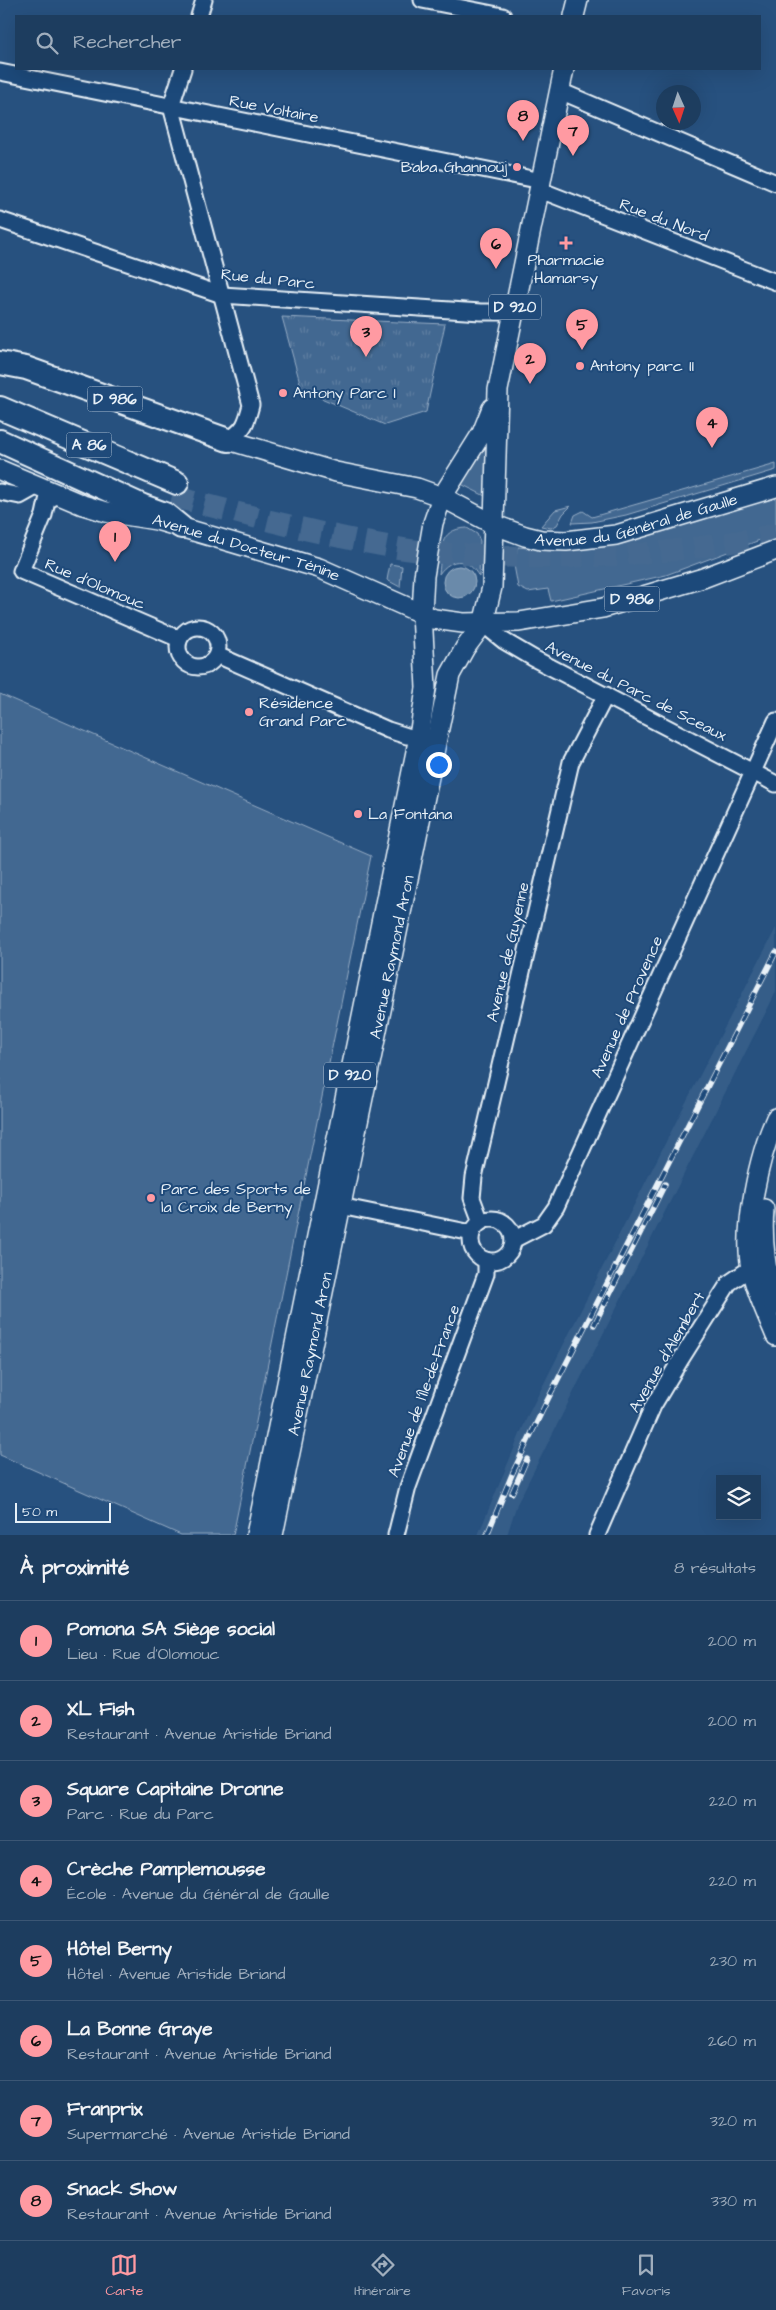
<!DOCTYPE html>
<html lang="fr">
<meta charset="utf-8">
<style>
body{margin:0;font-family:"Architects Daughter",sans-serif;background:#254465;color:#f1f3f6}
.controls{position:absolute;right:15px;bottom:15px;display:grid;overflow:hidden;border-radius:0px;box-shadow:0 5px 20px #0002}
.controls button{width:45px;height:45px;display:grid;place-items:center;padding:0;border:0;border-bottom:1px solid #3b5674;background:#1d3d5f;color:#f1f3f6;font:25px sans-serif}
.compass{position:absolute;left:656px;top:85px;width:45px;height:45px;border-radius:50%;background:#1d3d5f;box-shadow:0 5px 20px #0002;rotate:177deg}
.scale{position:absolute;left:15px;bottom:12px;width:96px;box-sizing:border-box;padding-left:5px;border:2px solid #e8f1f8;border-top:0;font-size:14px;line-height:18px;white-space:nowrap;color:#e8f1f8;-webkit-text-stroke:4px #1f4a7a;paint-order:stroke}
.you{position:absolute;left:438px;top:764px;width:18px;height:18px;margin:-12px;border:4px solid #fff;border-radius:50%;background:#1a73e8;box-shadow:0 0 0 8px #1a73e833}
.badge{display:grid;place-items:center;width:32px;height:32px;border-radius:50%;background:#ff9aa2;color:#111;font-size:16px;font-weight:700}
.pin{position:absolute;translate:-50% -41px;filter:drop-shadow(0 1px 2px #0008)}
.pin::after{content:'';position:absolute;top:26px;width:18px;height:15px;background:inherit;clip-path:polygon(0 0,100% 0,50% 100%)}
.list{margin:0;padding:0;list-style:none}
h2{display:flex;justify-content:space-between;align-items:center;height:65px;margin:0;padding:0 20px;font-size:21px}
h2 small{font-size:16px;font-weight:400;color:#a0aebd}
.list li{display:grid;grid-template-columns:32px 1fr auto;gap:15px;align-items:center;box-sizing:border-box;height:80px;padding:0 20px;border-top:1px solid #3b5674}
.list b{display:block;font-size:19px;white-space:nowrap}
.list p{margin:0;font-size:16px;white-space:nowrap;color:#a0aebd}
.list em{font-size:16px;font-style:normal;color:#a0aebd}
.icon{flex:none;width:28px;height:28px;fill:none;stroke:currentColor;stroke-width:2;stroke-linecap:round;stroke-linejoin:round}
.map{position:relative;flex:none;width:776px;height:1535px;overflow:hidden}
.search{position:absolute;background:#1d3d5f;box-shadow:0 5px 20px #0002;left:15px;right:15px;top:15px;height:55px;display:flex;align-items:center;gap:12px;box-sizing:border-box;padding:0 18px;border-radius:0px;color:#a0aebd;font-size:19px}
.sheet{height:705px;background:#1d3d5f}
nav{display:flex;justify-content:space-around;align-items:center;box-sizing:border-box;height:70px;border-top:1px solid #3b5674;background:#1d3d5f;font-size:14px;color:#a0aebd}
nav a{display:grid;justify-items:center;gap:2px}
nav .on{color:#ff9aa2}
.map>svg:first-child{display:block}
.built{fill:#355d88}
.grass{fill:#436891;stroke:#96acc4}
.park{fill:url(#park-tufts);stroke:#96acc4}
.water{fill:#6b8aaa;stroke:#9db3c9}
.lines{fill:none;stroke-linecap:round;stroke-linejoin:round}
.highway-tunnel{stroke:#446991;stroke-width:22;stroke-dasharray:22 11;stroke-linecap:butt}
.minor-casing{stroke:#e8f1f8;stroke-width:19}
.major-casing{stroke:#e8f1f8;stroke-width:22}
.highway-casing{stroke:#e8f1f8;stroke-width:26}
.minor{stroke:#1f4a7a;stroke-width:15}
.major{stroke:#1f4a7a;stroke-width:19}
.highway{stroke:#1f4a7a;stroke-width:22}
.rail-casing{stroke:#e8f1f8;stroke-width:5.5}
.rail{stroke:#1f4a7a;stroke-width:4;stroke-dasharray:11;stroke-linecap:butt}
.poi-dot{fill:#ff9aa2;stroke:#1f4a7a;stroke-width:2}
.labels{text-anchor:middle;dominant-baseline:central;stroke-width:4;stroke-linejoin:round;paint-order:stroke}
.shield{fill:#1f4a7a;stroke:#acbfd2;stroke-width:1}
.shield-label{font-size:15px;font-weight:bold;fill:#e8f1f8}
.street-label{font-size:16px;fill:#e8f1f8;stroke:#1f4a7a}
.poi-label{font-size:16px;fill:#e8f1f8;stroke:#1f4a7a;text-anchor:start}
</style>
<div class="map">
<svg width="776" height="1535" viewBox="0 0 776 1535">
<defs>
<pattern id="park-tufts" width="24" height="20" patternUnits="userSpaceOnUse" patternTransform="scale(1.25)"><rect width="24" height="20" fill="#436891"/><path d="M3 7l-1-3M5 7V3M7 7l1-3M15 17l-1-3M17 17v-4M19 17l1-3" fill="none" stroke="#5e7ea1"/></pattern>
</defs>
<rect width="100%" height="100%" fill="#27517f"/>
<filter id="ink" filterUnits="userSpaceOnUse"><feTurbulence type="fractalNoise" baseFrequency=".02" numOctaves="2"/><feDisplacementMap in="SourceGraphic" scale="10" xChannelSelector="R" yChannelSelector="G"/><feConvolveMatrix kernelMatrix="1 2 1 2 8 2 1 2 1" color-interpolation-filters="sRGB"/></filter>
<g filter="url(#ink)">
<polygon class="built" points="776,928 776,991 773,998 558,1423 517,1504 507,1535 478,1535 528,1415 684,1106"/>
<g class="grass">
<polygon points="490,439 493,500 461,484"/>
<polygon points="776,464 776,470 626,515 592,522 572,523 575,515 583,511 592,517"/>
<polygon points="776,495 776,534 666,575 551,601 548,589 528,592 518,587 514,565 518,547 558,551 606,546"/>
<polygon points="571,506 563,514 557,525 551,528 541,526 555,510"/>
<path d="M467,528L477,534L480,541L479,577C469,558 452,556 439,574C442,551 437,529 467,528Z"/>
<polygon points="390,564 402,566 400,587 387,580"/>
<polygon points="0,694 371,856 233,1535 181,1535 0,1455"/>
</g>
<polygon class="park" points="282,317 445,324 426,412 385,425 302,390"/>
<circle class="water" cx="459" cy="582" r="16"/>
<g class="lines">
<path class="highway-tunnel" d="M172,496C249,516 326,536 404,549C424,552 444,553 464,554C568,562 674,555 776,534"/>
<g class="minor-casing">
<g id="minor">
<polyline points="422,0 503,16"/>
<polyline points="199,16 204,0"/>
<path d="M183,69L171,106L251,405C246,424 245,429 228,440"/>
<polyline points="0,72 542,181"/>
<polyline points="560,91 776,183"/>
<polyline points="540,190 776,282"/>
<polyline points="0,220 222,295 481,312 514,312"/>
<polyline points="0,492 20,496 36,487"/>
<polyline points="57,495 47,501 44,515 21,571 179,639"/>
<polyline points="483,624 504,641 533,658 776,784"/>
<circle cx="198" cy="647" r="20"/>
<polyline points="217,655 388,730 407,736 419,737"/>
<polyline points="340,1206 472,1233"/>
<circle cx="492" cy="1240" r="21"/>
<polyline points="481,1222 472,1198 474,1177 571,762 606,695"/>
<polyline points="513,1240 544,1224 556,1207 776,721"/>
<polyline points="396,1535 408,1487 486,1274 486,1260"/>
<polyline points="597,1535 653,1406 681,1359 729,1283 758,1263"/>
</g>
</g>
<g class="major-casing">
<g id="major">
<polyline points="574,16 578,0"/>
<path id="s1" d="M228,440L336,472L417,488L442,497L495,525L525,536L541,540L566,541L616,535L776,487"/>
<path id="s2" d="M0,470L83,505L106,512L156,520L319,568L434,619L463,623L519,622L603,608L703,578L776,550"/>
<path d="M776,1118C759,1155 743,1228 751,1268C755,1290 767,1314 776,1336"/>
<path d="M764,1209C761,1243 767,1273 774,1306"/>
<polyline points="256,1535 419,737 426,688 422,613 424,576 433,523 442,497 482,433 492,408"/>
<path id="s3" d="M273,1535L450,675L465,648L483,624L492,587L498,390L564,69"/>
</g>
</g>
<g class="highway-casing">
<g id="highway">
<polyline points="0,363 26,368 228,440"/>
<polyline points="0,408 177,483"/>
<polyline points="0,441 143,506 165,514 181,527"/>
</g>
</g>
<use href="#minor" class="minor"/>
<use href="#major" class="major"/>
<use href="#highway" class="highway"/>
<g class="rail-casing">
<g id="rail">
<polyline points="594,1325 665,1184"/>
<polyline points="512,1493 527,1459"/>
<polyline points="487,1535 513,1472 547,1401 776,952"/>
</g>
</g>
<use href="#rail" class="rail"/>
</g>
</g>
<g class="poi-dot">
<circle cx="517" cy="167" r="5"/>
<path d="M563.5 235.5h5v5h5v5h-5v5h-5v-5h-5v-5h5z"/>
<circle cx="580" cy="366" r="5"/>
<circle cx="283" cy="393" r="5"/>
<circle cx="249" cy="712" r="5"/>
<circle cx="358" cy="814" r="5"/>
<circle cx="151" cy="1198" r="5"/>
</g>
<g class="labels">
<g class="shield">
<rect x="489" y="294.5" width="52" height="25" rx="4"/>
<rect x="87.5" y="386.5" width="55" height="25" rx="4"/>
<rect x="66.5" y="432.5" width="45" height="25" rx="4"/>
<rect x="604.5" y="586.5" width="55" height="25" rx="4"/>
<rect x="324" y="1062.5" width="52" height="25" rx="4"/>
</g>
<g class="shield-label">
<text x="515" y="307">D 920</text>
<text x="115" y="399">D 986</text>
<text x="89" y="445">A 86</text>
<text x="632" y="599">D 986</text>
<text x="350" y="1075">D 920</text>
</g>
<g class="street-label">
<text transform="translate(274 109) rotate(11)">Rue Voltaire</text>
<text transform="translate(664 220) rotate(21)">Rue du Nord</text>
<text transform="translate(268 279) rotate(6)">Rue du Parc</text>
<text stroke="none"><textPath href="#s1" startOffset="428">Avenue du Général de Gaulle</textPath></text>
<text stroke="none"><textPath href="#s2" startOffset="259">Avenue du Docteur Ténine</textPath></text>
<text transform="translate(95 584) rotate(23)">Rue d'Olomouc</text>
<text transform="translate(636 691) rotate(27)">Avenue du Parc de Sceaux</text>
<text transform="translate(508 952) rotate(-77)">Avenue de Guyenne</text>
<text stroke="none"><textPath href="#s3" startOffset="590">Avenue Raymond Aron</textPath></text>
<text transform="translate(627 1007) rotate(-66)">Avenue de Provence</text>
<text transform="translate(667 1352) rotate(-60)">Avenue d'Alembert</text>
<text stroke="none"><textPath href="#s3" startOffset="185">Avenue Raymond Aron</textPath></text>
<text transform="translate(424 1391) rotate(-70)">Avenue de l'Île-de-France</text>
</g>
<g class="poi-label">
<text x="507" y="167" text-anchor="end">Baba Ghannouj</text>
<text x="566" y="260" text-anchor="middle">Pharmacie<tspan x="566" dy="18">Hamarsy</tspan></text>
<text x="590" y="366">Antony parc II</text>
<text x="293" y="393">Antony Parc I</text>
<text x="259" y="703">Résidence<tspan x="259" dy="18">Grand Parc</tspan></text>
<text x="368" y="814">La Fontana</text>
<text x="161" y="1189">Parc des Sports de<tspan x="161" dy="18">la Croix de Berny</tspan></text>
</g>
</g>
</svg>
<div class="controls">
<button><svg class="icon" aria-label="layers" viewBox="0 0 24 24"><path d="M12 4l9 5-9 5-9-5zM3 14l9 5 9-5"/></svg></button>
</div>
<svg class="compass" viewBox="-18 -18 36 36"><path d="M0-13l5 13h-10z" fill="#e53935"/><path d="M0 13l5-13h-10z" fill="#a0aebd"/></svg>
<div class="scale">50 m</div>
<div class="you"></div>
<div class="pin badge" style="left:115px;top:562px">1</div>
<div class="pin badge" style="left:530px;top:384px">2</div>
<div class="pin badge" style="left:366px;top:357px">3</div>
<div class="pin badge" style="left:712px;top:448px">4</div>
<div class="pin badge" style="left:582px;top:350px">5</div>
<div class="pin badge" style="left:496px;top:269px">6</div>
<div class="pin badge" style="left:573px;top:156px">7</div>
<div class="pin badge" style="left:523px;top:141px">8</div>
<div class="search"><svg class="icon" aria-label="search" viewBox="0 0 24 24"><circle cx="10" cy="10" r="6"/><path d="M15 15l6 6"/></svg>Rechercher</div>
</div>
<section class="sheet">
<h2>À proximité<small>8 résultats</small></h2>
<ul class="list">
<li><span class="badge">1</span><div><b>Pomona SA Siège social</b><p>Lieu · Rue d'Olomouc</p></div><em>200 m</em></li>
<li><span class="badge">2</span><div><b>XL Fish</b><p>Restaurant · Avenue Aristide Briand</p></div><em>200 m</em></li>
<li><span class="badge">3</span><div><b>Square Capitaine Dronne</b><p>Parc · Rue du Parc</p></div><em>220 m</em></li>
<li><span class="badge">4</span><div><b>Crèche Pamplemousse</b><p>École · Avenue du Général de Gaulle</p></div><em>220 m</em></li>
<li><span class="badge">5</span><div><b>Hôtel Berny</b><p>Hôtel · Avenue Aristide Briand</p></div><em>230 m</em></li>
<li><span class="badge">6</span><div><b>La Bonne Graye</b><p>Restaurant · Avenue Aristide Briand</p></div><em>260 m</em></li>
<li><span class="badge">7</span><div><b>Franprix</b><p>Supermarché · Avenue Aristide Briand</p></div><em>320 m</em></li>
<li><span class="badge">8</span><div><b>Snack Show</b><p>Restaurant · Avenue Aristide Briand</p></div><em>330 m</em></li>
</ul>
</section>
<nav>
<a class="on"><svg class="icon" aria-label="map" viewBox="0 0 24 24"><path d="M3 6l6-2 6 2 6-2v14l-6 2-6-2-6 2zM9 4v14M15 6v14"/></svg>Carte</a>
<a><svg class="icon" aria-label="directions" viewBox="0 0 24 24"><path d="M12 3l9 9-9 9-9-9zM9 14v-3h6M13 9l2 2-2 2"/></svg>Itinéraire</a>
<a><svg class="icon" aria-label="saved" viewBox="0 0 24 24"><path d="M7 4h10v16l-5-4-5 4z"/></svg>Favoris</a>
</nav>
